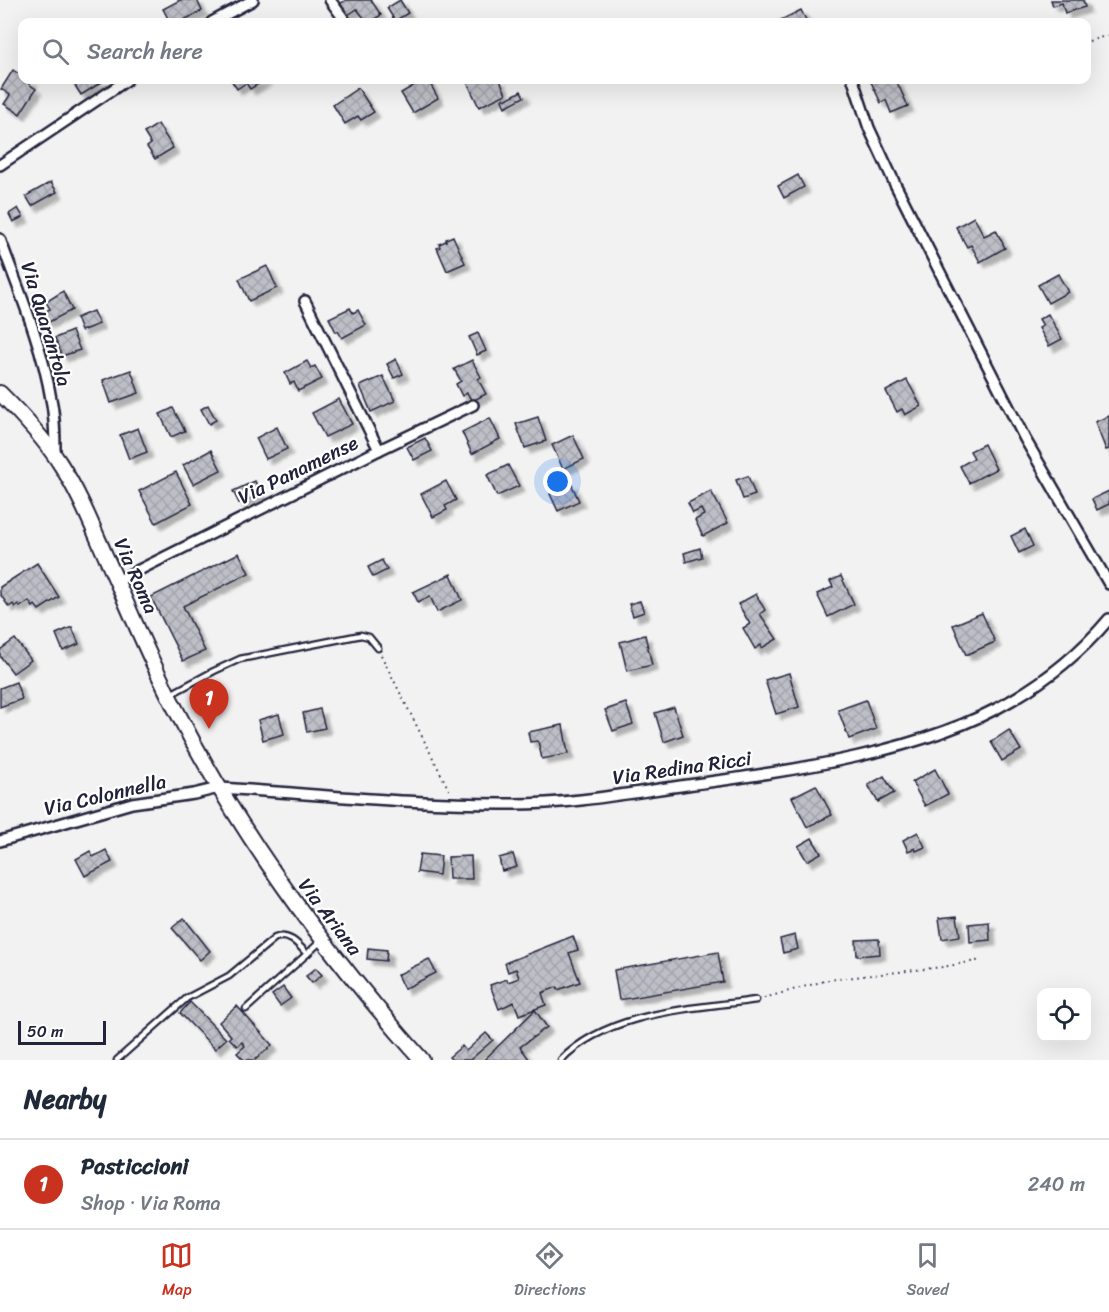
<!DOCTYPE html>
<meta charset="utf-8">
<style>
body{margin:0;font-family:Sriracha,sans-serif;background:#f6f6f7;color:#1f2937}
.controls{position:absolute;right:18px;bottom:18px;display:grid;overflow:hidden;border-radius:12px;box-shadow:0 6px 24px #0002}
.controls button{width:54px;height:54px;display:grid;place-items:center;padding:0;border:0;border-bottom:2px solid #e0e1e3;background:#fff;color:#1f2937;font:30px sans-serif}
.scale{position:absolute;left:18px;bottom:15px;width:88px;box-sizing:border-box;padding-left:6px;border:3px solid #22223b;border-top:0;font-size:16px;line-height:21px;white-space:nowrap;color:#22223b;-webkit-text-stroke:4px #fff;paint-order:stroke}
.you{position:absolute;left:558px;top:482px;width:21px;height:21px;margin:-15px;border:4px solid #fff;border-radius:50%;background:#1a73e8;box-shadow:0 0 0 9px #1a73e833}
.badge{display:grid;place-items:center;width:39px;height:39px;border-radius:50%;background:#c8321e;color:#fff;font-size:20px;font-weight:700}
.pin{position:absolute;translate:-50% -50px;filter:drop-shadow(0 2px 3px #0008)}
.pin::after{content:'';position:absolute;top:32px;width:21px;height:18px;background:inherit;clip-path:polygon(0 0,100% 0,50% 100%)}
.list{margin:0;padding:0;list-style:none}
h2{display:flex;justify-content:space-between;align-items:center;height:78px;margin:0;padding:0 24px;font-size:26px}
h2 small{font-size:20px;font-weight:400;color:#747a83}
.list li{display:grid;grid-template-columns:39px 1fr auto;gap:18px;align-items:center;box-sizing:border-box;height:90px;padding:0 24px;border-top:2px solid #e0e1e3}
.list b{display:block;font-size:22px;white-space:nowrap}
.list p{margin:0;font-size:20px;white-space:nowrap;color:#747a83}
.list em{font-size:20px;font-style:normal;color:#747a83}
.icon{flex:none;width:33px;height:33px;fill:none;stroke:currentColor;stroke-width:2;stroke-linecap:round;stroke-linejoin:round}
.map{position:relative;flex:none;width:1109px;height:1060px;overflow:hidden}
.search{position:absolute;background:#fff;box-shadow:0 6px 24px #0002;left:18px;right:18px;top:18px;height:66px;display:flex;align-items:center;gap:15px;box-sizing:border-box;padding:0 21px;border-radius:12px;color:#747a83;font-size:22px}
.sheet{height:168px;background:#fff}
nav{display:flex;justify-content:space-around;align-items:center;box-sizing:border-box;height:84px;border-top:2px solid #e0e1e3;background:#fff;font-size:16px;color:#747a83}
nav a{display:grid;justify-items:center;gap:3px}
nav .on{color:#c8321e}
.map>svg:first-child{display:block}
.building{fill:url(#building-cross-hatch);stroke:#22223b;stroke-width:1.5;filter:url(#shadow)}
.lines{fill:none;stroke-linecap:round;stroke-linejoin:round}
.lane-casing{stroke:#22223b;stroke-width:9}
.street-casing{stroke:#22223b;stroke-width:14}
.secondary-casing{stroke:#22223b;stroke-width:18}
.path{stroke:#22223b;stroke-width:2;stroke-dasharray:1.5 4.5;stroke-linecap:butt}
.lane{stroke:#fff;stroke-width:4.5}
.street{stroke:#fff;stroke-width:9}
.secondary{stroke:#fff;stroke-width:14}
.labels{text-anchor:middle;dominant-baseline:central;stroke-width:4.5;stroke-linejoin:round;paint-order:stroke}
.street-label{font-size:20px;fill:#22223b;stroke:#fff}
</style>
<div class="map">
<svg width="1109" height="1060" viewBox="0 0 1109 1060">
<defs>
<pattern id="building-cross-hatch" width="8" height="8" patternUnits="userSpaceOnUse" patternTransform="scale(1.5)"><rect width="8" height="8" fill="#bebec6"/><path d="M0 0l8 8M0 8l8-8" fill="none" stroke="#a3a3ab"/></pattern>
<filter id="shadow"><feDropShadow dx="5.5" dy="5.5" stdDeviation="1.5" flood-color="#0004"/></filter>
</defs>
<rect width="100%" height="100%" fill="#f2f2f3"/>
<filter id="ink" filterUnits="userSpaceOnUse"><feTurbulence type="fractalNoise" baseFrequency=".0167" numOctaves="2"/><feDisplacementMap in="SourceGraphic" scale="12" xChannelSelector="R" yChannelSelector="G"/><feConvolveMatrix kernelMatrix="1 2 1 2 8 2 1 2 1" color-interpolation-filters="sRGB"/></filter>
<g filter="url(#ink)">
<g class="building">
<polygon points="180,0 197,0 202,11 180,22 170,22 163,9"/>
<polygon points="346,0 371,0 381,15 370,22 367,22 357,9 348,15 340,4"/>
<polygon points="400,0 408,13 395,21 387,8"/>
<polygon points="1051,0 1083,0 1085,7 1065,13 1062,3 1053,6"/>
<polygon points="801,10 807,22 777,22"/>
<polygon points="13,70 22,76 22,80 32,80 29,84 36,89 20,114 4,104 10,95 1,89"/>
<polygon points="74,80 100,80 102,82 81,95 72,81"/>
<polygon points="231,80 265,80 250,89 246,83 237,89"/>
<polygon points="423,80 428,80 438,98 413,113 401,93"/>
<polygon points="466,80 500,80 506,94 479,107"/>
<polygon points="870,80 896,80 908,106 891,113 886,100 881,103"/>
<polygon points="358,88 374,112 361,120 358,116 345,124 333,105"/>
<polygon points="521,91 524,97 505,107 502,100 504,98 505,100"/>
<polygon points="158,124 173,148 155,159 147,147 151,144 144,133"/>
<polygon points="798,175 804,187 784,198 778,186"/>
<polygon points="51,182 57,192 32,206 26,196"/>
<polygon points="18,208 23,217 13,222 9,214"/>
<polygon points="974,217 984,236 996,230 1005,248 980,262 971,245 967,247 956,227"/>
<polygon points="453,236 465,263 447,271 437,248 440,247 439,244 446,241 446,239"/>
<polygon points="267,266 277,288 249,301 239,279"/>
<polygon points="1058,274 1068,292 1048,303 1038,285"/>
<polygon points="63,291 72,310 47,323 42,313 50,309 46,302"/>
<polygon points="350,308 353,313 358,310 366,325 342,338 338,331 336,332 329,318"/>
<polygon points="93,311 99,324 81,331 76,318"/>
<polygon points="1048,314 1062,339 1049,346 1039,328 1043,326 1039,319"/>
<polygon points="72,331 80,350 62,356 55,338"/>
<polygon points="478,333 486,351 477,355 469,337"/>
<polygon points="396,359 403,374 394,378 387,364"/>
<polygon points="472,360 481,377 478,379 486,394 472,401 467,393 462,396 456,384 461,381 454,369"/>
<polygon points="307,361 311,368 315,366 322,379 298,391 294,382 290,384 285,373"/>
<polygon points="131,370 139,393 111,403 103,380"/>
<polygon points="383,376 395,401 371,412 360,386"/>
<polygon points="907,380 921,406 905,415 902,409 897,412 886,391"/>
<polygon points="339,399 352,424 325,437 312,413"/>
<polygon points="208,405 216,420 209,424 201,409"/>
<polygon points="173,408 185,431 171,437 160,414"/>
<polygon points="1109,416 1109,449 1106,450 1095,422"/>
<polygon points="538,417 546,441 525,448 516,424"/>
<polygon points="490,418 500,439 472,454 462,432"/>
<polygon points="277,427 287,449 266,459 256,438"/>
<polygon points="138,428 147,452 129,459 120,435"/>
<polygon points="573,435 584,459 563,469 552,445"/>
<polygon points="425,438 432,451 414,460 407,447"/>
<polygon points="984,444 996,469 969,483 960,466 974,458 970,451"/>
<polygon points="211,450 221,470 193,484 183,465"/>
<polygon points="508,465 519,486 497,496 487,475"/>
<polygon points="176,472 192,504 156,523 139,491"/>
<polygon points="748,476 755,495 743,499 736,480"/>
<polygon points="255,481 261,494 239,503 233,491"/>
<polygon points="446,481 456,500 445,506 447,510 433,517 421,494"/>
<polygon points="571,483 579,501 558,511 550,494"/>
<polygon points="711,491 728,523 703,536 695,520 704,515 701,509 693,513 688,503"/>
<polygon points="1109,491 1109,504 1097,510 1092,499"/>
<polygon points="1025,529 1033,546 1019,553 1011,536"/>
<polygon points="700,548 702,557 686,562 684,553"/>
<polygon points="239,553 249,573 183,606 205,651 183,661 151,597"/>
<polygon points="382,560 387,570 373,577 368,567"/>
<polygon points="37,563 59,597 39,610 35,605 33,607 29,601 20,607 18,604 15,607 13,604 9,607 0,594 0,587"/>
<polygon points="451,574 462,600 437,612 430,596 418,602 413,592"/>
<polygon points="841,576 854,604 828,617 817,594 833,587 830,581"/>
<polygon points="756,594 765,610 760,614 777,639 762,648 761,645 755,649 743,628 750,624 738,604"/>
<polygon points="640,601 644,612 633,616 629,604"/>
<polygon points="982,613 995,642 966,655 953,625"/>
<polygon points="72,627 79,644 63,651 56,634"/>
<polygon points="645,635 652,665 627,671 620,642"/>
<polygon points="15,639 31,660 13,673 0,656 0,650"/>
<polygon points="789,673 799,707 776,714 765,680"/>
<polygon points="16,682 22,699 0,707 0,688"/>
<polygon points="866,700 876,729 849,739 838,710"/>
<polygon points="626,703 633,724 613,731 605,710"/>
<polygon points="674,707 683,735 664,742 655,713"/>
<polygon points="320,709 325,728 307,732 303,713"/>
<polygon points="279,714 284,734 263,740 258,720"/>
<polygon points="563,725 568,754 542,759 538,741 530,742 528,732"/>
<polygon points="1009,730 1021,750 1002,761 991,742"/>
<polygon points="935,769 948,794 925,806 912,782"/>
<polygon points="884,776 894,793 878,802 868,785"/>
<polygon points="816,785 832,815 807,827 792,797"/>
<polygon points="918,832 925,847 916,851 915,848 908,851 903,840"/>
<polygon points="812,838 821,853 807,861 798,846"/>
<polygon points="106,850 112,862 85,876 76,859 90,851 93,857"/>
<polygon points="420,854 441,856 439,875 417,872"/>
<polygon points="513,854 517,867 502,871 499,858"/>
<polygon points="471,856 472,879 449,879 448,857"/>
<polygon points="957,916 960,936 942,939 939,918"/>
<polygon points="184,918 210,951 200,960 172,928"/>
<polygon points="989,922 990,940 970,942 969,924"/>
<polygon points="795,935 798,949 783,953 780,939"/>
<polygon points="573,936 578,950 569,953 580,982 558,990 557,987 542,993 546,1005 519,1015 514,1002 499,1009 490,985 507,979 508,982 519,978 516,969 508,972 505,963"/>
<polygon points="879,939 880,954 857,956 856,940"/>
<polygon points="368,948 387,950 386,961 367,959"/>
<polygon points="718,952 723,982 619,1000 614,970"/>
<polygon points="429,959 436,973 404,989 397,975"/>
<polygon points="316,968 322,975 312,983 306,976"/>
<polygon points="283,987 291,998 280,1006 272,995"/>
<polygon points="190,1002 226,1039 215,1049 180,1013"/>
<polygon points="237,1006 272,1045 255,1060 244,1060 237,1053 245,1046 242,1042 237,1046 229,1038 231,1036 219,1022"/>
<polygon points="535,1010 547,1027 520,1047 530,1060 484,1060"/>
<polygon points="486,1033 493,1040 470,1060 452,1060 449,1057 462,1046 466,1051"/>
</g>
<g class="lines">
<g class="lane-casing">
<g id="lane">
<polyline points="169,695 214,671 240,659 361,635 369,637 378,648"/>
<polyline points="246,1009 307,954"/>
<path d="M117,1060L187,998L229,976L275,938C289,933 298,944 307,954L320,942"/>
<path d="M561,1060C609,1011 692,1009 756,1000"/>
</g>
</g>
<g class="street-casing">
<g id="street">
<polyline points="330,0 346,22"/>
<polyline points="212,22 253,0"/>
<polyline points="853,80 869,128 895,184 1025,439 1109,584"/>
<polyline points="0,165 127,80"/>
<path d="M0,239C19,291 42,344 51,399C55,417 55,436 55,455"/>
<polyline points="379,450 473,405"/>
<polyline points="117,581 379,450 305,301"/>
<path d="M0,841L132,803L194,794L219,788C317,794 416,805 514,804C572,804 630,793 687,785C789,771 923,753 1012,700C1048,679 1082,651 1109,619"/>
</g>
</g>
<g class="secondary-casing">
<path id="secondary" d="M0,393C21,414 42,436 59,462C78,491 91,523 105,555C128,606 149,658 175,708C241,837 326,952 422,1060"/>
</g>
<g class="path">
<polyline points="1089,41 1109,35"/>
<polyline points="381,655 450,792"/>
<polyline points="764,998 828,980 942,967 982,960"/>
</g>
<use href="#lane" class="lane"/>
<use href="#street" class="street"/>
<use href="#secondary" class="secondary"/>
</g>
</g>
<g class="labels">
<g class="street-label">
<text transform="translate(46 324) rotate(73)">Via Quarantola</text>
<text transform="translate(298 470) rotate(-26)">Via Panamense</text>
<text transform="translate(136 576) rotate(66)">Via Roma</text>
<text transform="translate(682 768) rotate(-8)">Via Redina Ricci</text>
<text transform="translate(105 795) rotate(-13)">Via Colonnella</text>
<text transform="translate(330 917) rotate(53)">Via Ariana</text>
</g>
</g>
</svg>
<div class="controls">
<button><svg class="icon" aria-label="locate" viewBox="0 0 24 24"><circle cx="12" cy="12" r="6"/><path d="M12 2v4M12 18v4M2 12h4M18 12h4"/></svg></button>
</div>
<div class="scale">50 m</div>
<div class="you"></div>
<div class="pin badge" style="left:209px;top:729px">1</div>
<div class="search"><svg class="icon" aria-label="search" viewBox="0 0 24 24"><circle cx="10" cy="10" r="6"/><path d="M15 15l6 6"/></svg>Search here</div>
</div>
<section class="sheet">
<h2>Nearby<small></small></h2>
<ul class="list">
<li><span class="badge">1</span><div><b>Pasticcioni</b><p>Shop · Via Roma</p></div><em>240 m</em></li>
</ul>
</section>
<nav>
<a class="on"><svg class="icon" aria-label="map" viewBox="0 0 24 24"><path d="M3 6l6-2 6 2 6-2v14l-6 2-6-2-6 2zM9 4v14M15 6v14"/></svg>Map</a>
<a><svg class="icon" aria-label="directions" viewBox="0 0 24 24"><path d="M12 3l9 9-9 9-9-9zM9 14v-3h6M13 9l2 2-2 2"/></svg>Directions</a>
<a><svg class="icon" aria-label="saved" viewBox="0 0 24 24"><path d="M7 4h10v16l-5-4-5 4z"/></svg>Saved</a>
</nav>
